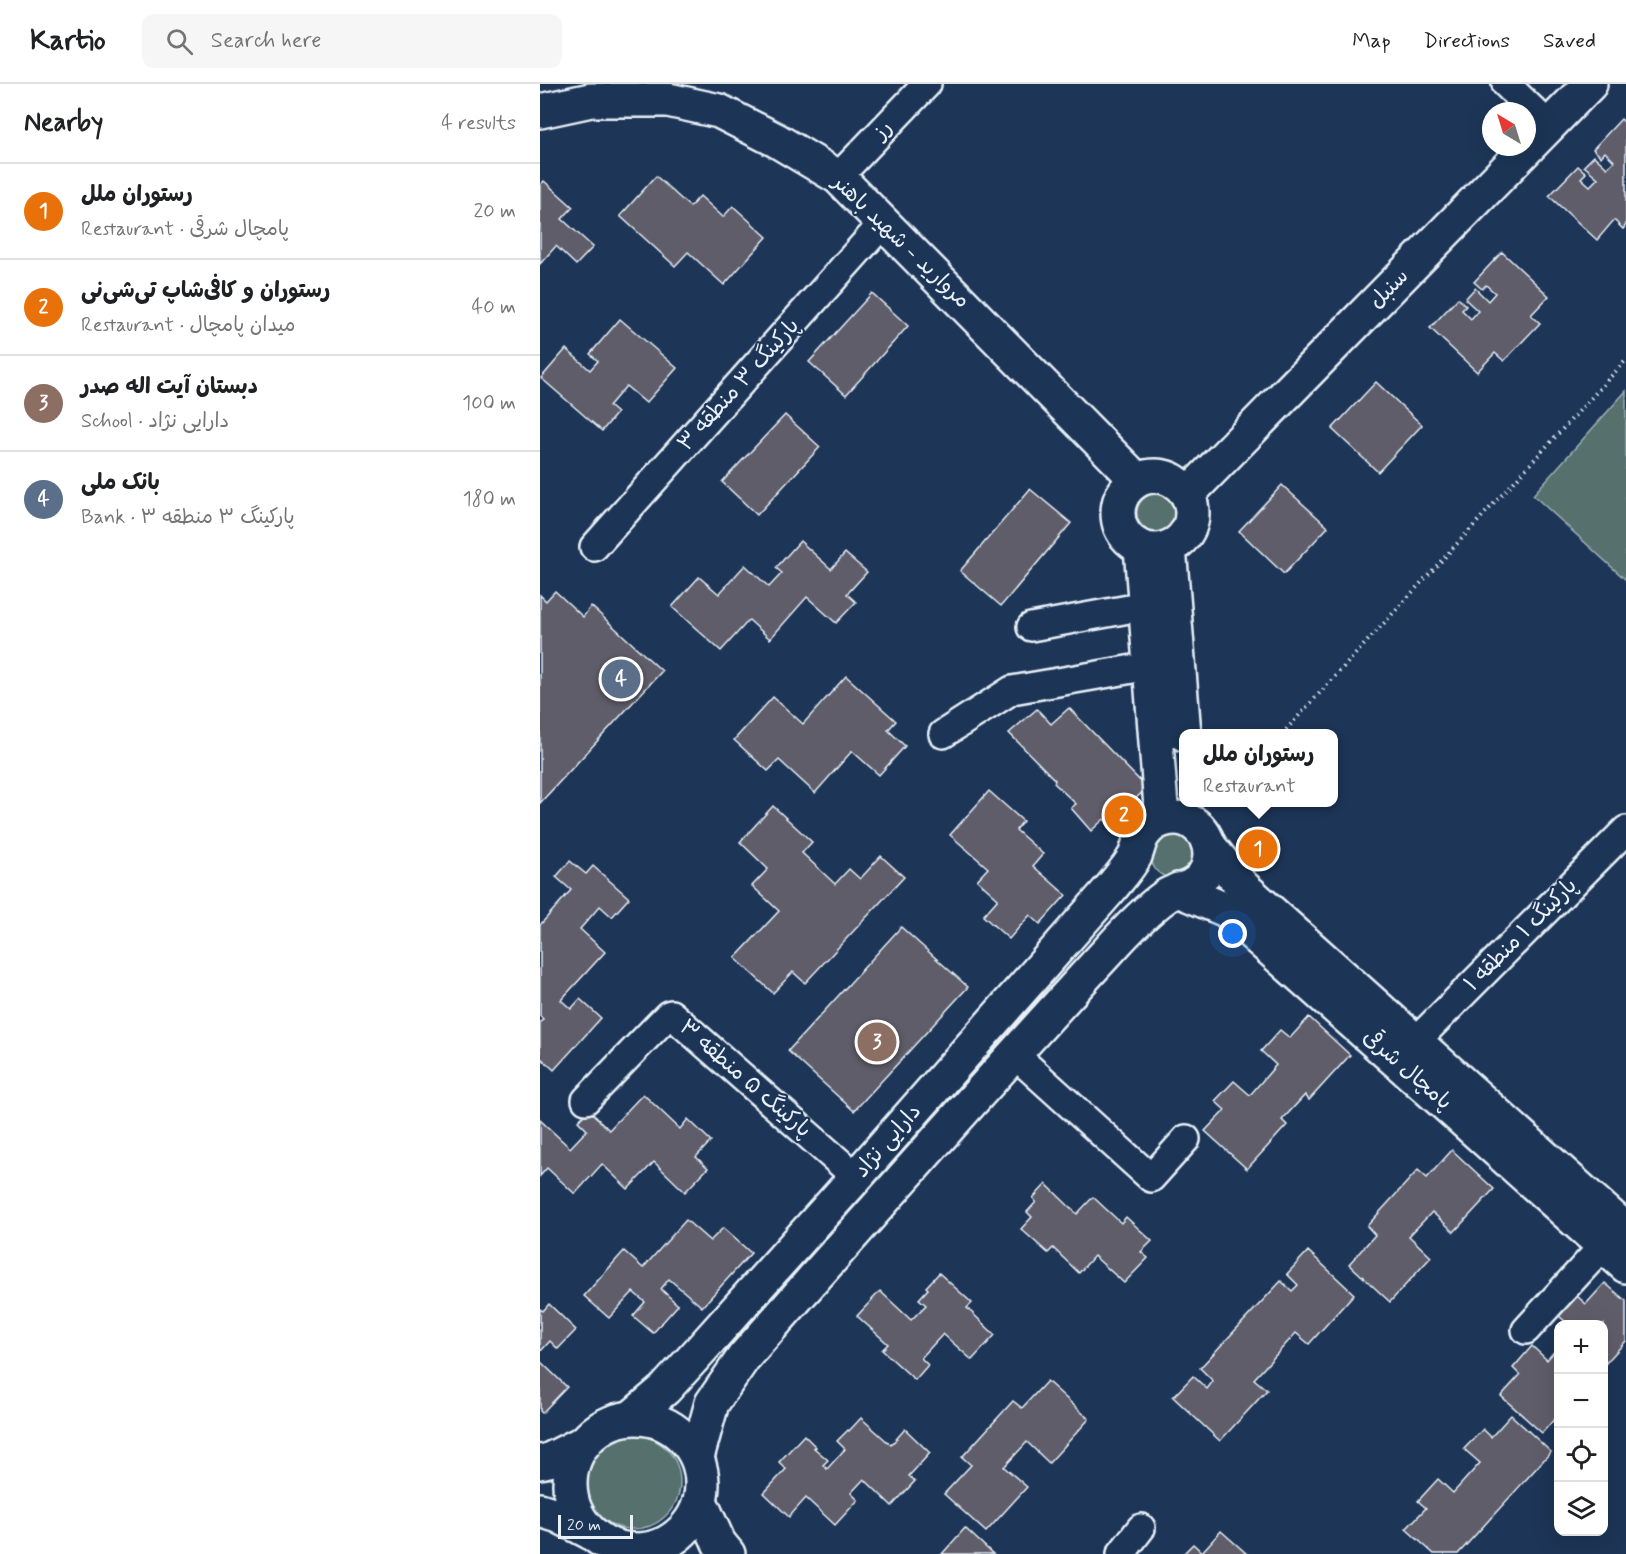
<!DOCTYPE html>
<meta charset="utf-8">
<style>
body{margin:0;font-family:Mynerve,"Playpen Sans Arabic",sans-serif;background:#f6f6f6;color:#202124}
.controls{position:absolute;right:18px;bottom:18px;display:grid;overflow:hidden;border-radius:12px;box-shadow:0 6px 24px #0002}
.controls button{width:54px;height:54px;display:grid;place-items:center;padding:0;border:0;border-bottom:2px solid #e0e0e0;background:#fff;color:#202124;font:30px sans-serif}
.compass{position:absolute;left:942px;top:18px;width:54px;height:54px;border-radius:50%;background:#fff;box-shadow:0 6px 24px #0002;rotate:322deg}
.scale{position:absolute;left:18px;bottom:15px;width:75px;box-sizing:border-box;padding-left:6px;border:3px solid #e8f1f8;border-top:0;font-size:16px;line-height:21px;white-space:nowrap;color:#e8f1f8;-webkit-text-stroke:4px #1d3557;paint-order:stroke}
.you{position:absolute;left:693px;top:850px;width:21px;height:21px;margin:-15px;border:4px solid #fff;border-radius:50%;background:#1a73e8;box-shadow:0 0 0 9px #1a73e833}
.badge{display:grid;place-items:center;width:39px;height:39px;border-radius:50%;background:#847042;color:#fff;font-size:20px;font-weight:700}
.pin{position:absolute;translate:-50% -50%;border:3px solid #fff;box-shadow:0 2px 6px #0006}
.popup{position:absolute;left:639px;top:645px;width:159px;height:78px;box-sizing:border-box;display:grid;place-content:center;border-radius:12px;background:#fff;filter:drop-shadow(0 2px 4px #0005);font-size:20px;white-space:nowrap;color:#757577}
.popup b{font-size:22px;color:#202124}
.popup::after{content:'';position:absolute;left:50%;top:100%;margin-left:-12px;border:12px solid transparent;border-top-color:#fff}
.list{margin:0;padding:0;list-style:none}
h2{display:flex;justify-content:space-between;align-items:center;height:78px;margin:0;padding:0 24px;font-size:26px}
h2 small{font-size:20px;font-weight:400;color:#757577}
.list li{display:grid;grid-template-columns:39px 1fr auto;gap:18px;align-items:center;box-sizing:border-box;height:96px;padding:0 24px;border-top:2px solid #e0e0e0}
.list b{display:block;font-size:22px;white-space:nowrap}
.list p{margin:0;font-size:20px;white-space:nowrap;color:#757577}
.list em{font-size:20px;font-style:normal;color:#757577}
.icon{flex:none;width:33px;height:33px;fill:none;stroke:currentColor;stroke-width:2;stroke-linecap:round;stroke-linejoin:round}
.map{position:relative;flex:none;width:1086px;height:1470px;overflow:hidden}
header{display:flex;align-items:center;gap:36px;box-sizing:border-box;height:84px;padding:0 30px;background:#fff;border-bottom:2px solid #e0e0e0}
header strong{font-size:28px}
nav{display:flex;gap:33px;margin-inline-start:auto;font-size:21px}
.search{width:420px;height:54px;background:#f6f6f6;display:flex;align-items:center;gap:15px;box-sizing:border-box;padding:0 21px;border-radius:12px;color:#757577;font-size:22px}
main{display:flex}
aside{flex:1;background:#fff}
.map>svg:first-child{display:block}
.green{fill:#56706e;stroke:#9fb0b3;stroke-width:1.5}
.building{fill:#605d6b;stroke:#e8f1f8;stroke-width:1.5}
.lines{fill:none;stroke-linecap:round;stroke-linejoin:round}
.minor-casing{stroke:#e8f1f8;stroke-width:32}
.tertiary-casing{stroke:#e8f1f8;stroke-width:38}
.path{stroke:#e8f1f8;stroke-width:4;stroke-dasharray:1.5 4.5;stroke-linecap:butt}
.minor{stroke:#1d3557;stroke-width:27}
.tertiary{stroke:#1d3557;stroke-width:33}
.labels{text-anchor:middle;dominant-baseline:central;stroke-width:4.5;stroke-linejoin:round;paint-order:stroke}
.street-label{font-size:22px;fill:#e8f1f8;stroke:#1d3557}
</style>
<header>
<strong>Kartio</strong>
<div class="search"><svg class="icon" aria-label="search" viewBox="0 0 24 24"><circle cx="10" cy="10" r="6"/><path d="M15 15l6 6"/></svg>Search here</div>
<nav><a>Map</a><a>Directions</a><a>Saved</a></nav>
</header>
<main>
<aside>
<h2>Nearby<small>4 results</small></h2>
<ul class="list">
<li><span class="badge" style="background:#e8710a">1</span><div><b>رستوران ملل</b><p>Restaurant · پامچال شرقی</p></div><em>20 m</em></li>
<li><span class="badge" style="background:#e8710a">2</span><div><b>رستوران و کافی‌شاپ تی‌شی‌نی</b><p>Restaurant · میدان پامچال</p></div><em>40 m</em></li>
<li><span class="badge" style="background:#8d6e63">3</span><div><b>دبستان آیت اله صدر</b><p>School · دارایی نژاد</p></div><em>100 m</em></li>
<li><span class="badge" style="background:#5c6f8a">4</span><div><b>بانک ملی</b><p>Bank · پارکینگ ۳ منطقه ۳</p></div><em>180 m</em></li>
</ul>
</aside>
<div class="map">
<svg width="1086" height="1470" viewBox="0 0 1086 1470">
<rect width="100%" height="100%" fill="#1d3557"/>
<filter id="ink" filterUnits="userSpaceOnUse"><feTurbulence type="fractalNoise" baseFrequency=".0167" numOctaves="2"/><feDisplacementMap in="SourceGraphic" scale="12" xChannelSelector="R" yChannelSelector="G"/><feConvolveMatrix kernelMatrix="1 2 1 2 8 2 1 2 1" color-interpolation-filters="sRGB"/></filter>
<g filter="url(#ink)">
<g class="green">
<polygon points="1086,307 1086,496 993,411"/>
<circle cx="616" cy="429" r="19"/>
<path d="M639,748L656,762L653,784C647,787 638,793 631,794C627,794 621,791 618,788C606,777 614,765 618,753Z"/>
<circle cx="93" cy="1398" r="47"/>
</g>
<g class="building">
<polygon points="1081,35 1086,40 1086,141 1083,145 1074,136 1057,156 1009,112 1038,82 1046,89 1041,94 1050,102 1058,94 1044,82 1054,72 1067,84 1074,77 1065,68 1061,73 1053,65"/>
<polygon points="116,92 150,123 160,112 183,133 193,122 227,153 184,201 148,168 135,182 80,132"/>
<polygon points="4,97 33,123 22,135 53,163 36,181 16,162 0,180 0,101"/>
<polygon points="962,168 1009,212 991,231 1000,239 964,277 955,269 937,288 890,244 918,214 926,222 922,226 931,235 938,227 925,215 935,204 948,217 955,209 946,201 942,205 934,198"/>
<polygon points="332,209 368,242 306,311 269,278"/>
<polygon points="80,235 137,284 106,319 86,302 69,322 77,329 62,347 1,294 26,265 50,286 58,277 50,270"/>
<polygon points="836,298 882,341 838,388 792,345"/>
<polygon points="245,331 280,363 217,431 182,398"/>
<polygon points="742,401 788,443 744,490 699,447"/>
<polygon points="490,405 531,439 461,522 420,487"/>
<polygon points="260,457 291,485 305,469 327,488 307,510 316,518 296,539 267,513 230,555 209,536 181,567 132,523 159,493 179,510 205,481 229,503 242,489 236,484"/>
<polygon points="15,507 43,533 51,522 122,587 0,719 0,511 6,517"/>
<polygon points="306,592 356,637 348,646 365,662 339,691 312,667 275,709 239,676 228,687 194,656 233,613 263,640"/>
<polygon points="529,624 607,704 592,718 596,721 572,745 564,735 551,747 531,724 536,720 514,699 515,696 469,649 497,625 511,640"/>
<polygon points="449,707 483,737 476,746 503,770 493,782 526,811 500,840 490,831 469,855 443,832 458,815 437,796 448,784 410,751"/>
<polygon points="233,722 272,758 262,769 295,800 309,785 320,795 341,772 364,793 265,899 253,888 233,909 195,874 239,827 212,802 228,785 200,758"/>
<polygon points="30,777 46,790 53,782 89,814 72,833 60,822 40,845 65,868 21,916 31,925 40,915 61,934 14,986 0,973 0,939 3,935 0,932 0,841 31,806 16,793"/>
<polygon points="361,843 428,903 314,1027 248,967"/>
<polygon points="769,933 810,971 769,1016 765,1011 742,1036 747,1041 707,1085 665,1047 685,1026 675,1017 694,997 710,1011 736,981 721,967 740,946 750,954"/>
<polygon points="103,1010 140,1045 148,1035 171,1057 156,1073 168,1084 145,1108 114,1078 88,1105 62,1080 35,1110 7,1084 0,1092 0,1036 30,1064 47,1046 38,1037 49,1026 69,1046"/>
<polygon points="912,1066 954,1105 914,1148 892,1128 869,1152 891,1173 850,1218 809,1180 835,1151 827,1142 878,1086 887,1094"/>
<polygon points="506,1100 537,1130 553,1113 581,1139 586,1133 612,1157 601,1168 608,1174 584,1199 554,1172 539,1189 513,1164 508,1169 481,1145 492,1133 487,1128 496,1118 493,1114"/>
<polygon points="146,1136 170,1157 183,1144 211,1169 162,1223 129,1195 121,1205 138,1221 113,1249 93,1232 105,1218 93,1208 69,1234 44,1212 84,1167 103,1184"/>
<polygon points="768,1167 814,1210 769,1260 756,1249 714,1295 727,1306 680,1357 633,1313 653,1292 667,1305 673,1297 660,1284 741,1197 752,1207 758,1201 747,1190"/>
<polygon points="399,1189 432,1219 427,1224 455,1251 432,1276 403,1250 381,1274 388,1281 375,1296 342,1266 348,1260 317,1232 340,1207 371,1236 386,1221 379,1215 388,1205 386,1203"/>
<polygon points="1065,1199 1086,1217 1086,1257 1064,1281 1064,1240 1028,1240 1019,1232 1037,1212 1046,1220"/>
<polygon points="9,1220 36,1246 18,1265 10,1257 0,1268 0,1225 3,1227"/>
<polygon points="992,1262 1007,1276 1018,1263 1018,1331 1002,1349 961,1312 980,1291 973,1284"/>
<polygon points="0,1277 27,1303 2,1329 0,1327"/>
<polygon points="507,1297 549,1335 509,1379 487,1358 464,1383 487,1403 446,1448 404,1410 431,1381 422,1373 473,1317 482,1324"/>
<polygon points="971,1331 1011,1368 918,1470 894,1470 866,1445 886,1424 878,1417 898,1395 913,1409 940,1379 924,1365 943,1345 951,1353"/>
<polygon points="321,1334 351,1361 365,1345 390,1369 369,1392 375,1397 352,1422 324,1395 311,1409 318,1416 295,1441 266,1414 249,1433 224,1409 246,1385 239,1378 264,1351 276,1363 274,1364 288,1376 283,1381 287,1385 305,1365 297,1357 308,1346 309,1347"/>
<polygon points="425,1444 453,1470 402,1470"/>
<polygon points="681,1447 707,1470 643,1470 653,1460 662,1468"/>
</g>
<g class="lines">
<g class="minor-casing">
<g id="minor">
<polyline points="966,0 1009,42"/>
<polyline points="298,93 387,0"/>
<polyline points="54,463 344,138"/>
<polyline points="491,543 605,522"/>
<polyline points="403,650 472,606 610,582"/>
<polyline points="876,957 1086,746"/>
<polyline points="474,970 611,1094 646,1055"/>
<polyline points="46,1016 128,931 131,930 316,1093"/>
<polyline points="986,1246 1063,1162"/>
<polyline points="581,1470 601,1444"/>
</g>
</g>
<g class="tertiary-casing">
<g id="tertiary">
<polyline points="0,27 51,16 128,16 179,27 236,56 298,93 597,396"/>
<circle cx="615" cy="429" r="37"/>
<polyline points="648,410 1050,0"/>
<polyline points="601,463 622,736"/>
<polyline points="629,463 644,650"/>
<polyline points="670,763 702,802 1086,1146"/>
<polyline points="638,806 686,826 914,1028 1086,1182"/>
<path d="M92,1333L125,1305L157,1270L316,1093L571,804C579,794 589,783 595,772C598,765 599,757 603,751C615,732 643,728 659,744C676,762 673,790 651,802C643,806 634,807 626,812C605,827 587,846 570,865C446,999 325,1137 204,1273L172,1319L157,1373"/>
<circle cx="96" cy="1400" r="66"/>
<polyline points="0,1378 9,1376 43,1359"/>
<polyline points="160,1417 179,1459 188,1470"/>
<polyline points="0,1426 19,1432 50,1448"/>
</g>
</g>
<polyline class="path" points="742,650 1086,276"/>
<use href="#minor" class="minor"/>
<use href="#tertiary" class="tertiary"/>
</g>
</g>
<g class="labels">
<g class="street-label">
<text transform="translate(343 46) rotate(-46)">رز</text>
<text transform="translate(361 158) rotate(44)">مروارید - شهید باهنر</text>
<text transform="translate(849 205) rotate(-46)">سنبل</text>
<text transform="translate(199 301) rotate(-48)">پارکینگ ۳ منطقه ۳</text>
<text transform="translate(981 851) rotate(-45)">پارکینگ ۱ منطقه ۱</text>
<text transform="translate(867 986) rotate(41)">پامچال شرقی</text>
<text transform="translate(205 995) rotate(41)">پارکینگ ۵ منطقه ۳</text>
<text transform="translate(348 1057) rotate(-49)">دارایی نژاد</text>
</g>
</g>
</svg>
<div class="controls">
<button>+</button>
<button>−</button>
<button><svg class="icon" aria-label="locate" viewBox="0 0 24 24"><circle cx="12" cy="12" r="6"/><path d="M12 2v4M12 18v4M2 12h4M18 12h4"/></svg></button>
<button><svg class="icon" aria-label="layers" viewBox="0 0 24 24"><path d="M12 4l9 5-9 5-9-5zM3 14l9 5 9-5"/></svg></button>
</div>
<svg class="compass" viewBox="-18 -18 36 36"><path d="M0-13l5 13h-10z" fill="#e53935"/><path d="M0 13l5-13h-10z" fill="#757577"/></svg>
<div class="scale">20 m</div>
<div class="you"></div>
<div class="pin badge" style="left:718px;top:765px;background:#e8710a">1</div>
<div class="popup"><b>رستوران ملل</b>Restaurant</div>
<div class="pin badge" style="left:584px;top:731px;background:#e8710a">2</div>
<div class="pin badge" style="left:337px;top:958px;background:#8d6e63">3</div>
<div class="pin badge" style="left:81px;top:595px;background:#5c6f8a">4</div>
</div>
</main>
